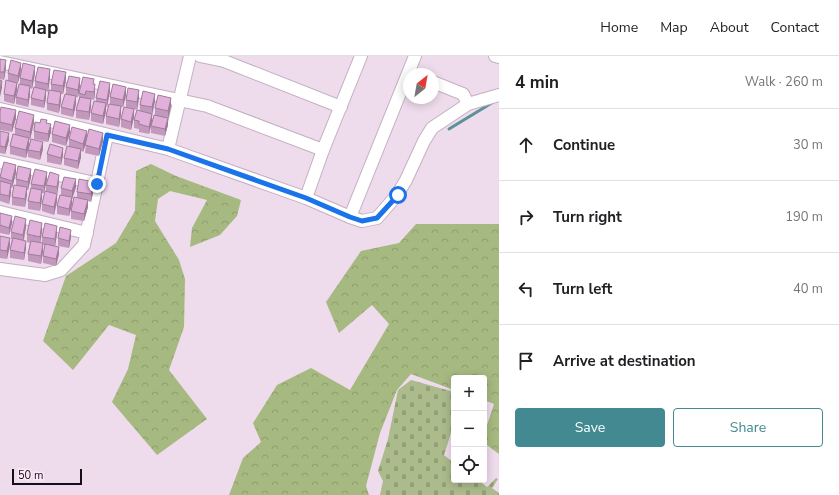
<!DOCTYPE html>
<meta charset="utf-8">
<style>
body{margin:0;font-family:"Nunito Sans",sans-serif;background:#f6f6f6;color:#202124}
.controls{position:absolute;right:12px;bottom:12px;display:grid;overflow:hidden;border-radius:4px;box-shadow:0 2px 10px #0003}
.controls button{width:36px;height:36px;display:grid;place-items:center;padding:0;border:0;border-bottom:1px solid #e0e0e0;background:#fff;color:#202124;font:20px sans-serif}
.compass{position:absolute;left:403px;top:12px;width:36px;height:36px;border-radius:50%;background:#fff;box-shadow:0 2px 10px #0003;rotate:31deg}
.scale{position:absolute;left:12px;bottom:10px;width:70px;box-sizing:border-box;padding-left:4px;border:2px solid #160f15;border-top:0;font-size:11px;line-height:14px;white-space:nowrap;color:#160f15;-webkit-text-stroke:3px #fce8f9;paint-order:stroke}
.stop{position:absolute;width:12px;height:12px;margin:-9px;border:3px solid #1a73e8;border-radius:50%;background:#fff}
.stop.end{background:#1a73e8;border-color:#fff;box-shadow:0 1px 4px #0008}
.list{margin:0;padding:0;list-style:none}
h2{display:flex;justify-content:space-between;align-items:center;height:52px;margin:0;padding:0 16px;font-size:17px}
h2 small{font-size:13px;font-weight:400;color:#757577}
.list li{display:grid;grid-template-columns:26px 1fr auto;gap:12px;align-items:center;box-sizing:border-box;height:72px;padding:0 16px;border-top:1px solid #e0e0e0}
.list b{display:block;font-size:15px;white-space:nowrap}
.list em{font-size:13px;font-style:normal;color:#757577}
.actions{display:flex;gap:8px;padding:12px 16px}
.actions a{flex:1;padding:9px 0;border:1px solid #428992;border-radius:4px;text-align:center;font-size:14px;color:#428992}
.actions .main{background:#428992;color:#fff}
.icon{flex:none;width:22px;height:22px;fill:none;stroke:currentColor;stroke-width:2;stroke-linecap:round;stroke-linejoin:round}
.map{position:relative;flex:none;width:499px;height:439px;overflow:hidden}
header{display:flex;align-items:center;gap:24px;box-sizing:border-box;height:56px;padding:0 20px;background:#fff;border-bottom:1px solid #e0e0e0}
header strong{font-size:19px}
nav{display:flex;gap:22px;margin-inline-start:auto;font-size:14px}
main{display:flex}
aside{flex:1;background:#fff}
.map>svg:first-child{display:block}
.forest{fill:url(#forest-crowns)}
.cemetery{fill:url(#cemetery-stones)}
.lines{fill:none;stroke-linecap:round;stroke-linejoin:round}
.stream{stroke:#5b9197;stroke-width:3}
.minor-casing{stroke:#c3b0c1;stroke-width:14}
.minor{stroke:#fff;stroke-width:12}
.wall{fill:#c298bd}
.shaded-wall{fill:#9e7c9a}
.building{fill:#e1b1dc;stroke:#9e7c9a}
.route{stroke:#1a73e8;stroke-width:5}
</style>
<header>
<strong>Map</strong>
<nav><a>Home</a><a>Map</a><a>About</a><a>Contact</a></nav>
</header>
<main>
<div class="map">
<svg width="499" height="439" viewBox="0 0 499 439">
<defs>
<pattern id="forest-crowns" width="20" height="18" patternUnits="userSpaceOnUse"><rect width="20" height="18" fill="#a6b981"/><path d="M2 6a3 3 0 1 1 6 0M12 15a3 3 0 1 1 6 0" fill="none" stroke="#8e9e6f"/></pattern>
<pattern id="cemetery-stones" width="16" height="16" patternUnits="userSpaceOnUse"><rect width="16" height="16" fill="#abbb8b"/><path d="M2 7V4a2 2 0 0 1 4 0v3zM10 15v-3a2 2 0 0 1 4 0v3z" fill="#92a077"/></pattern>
</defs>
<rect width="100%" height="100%" fill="#eedbec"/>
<g class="forest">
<polygon points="151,108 176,120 241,144 237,160 220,179 190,191 192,172 207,144 170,135 158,143 155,165 179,204 185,223 184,271 169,314 207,363 157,399 112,346 128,313 136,279 109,269 73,314 43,285 66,220 116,187 135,155 136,115"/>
<polygon points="416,168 499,168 499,398 484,387 484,378 494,348 484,344 484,322 454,322 454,334 411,318 397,334 380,377 366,430 369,439 229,439 243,402 261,386 253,367 277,329 311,312 350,334 389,268 372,249 339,277 326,246 361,195 399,187"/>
</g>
<polygon class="cemetery" points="411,324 454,336 454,368 444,399 454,407 454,424 478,424 487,431 496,422 498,423 492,432 499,437 499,439 380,439 383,425 378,415 388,383 398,334"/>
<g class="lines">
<polyline class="stream" points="449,73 495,45"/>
<g class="minor-casing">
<g id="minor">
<polyline points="200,0 224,5 341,51"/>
<polyline points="495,0 499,1"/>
<polyline points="0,6 207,50 323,94"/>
<polyline points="433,26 463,38 468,48"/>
<polyline points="0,53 168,93 306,142 350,161 362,165 377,162 397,139 406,124 424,85 432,72 468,48 499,39"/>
<polyline points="168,93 190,0"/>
<polyline points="0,106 95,127"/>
<polyline points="306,142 323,94 361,0"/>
<polyline points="0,156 87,177"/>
<polyline points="350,161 415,0"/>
<polyline points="0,213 45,219 61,214 84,189 107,79"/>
</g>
</g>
<use href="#minor" class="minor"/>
</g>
<g class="wall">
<polygon points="0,3 6,12 4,24 0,23"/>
<polygon points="21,14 18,27 17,27 17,34 14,48 4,45 4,38 8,25 8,17"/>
<polygon points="35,17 32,33 30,32 30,38 28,51 16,48 16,41 20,28 20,22"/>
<polygon points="50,21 48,36 46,35 46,42 44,52 31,49 31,42 35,31 35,25"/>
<polygon points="66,24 63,38 61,38 61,44 59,57 47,54 47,47 51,34 51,28"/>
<polygon points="94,28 95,36 94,44 91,43 91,51 89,64 76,62 76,54 79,43 79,37"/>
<polygon points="80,30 78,41 76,41 76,48 73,61 61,58 61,51 66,38 66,31"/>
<polygon points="110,35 107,51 106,51 106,55 103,68 91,65 91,57 96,45 96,42"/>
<polygon points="126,39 123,51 121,51 121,58 119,71 106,68 106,60 110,48 110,41"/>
<polygon points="139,42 137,54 126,51 126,44"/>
<polygon points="155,45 152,59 152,65 155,59 155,52 171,50 168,63 168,69 165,80 151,77 151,70 149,78 139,76 139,73 134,72 134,64 140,55 140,49"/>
<polygon points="0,56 16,62 12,76 0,74"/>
<polygon points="134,61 131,74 121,71 121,63"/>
<polygon points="34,66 30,84 29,83 29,90 26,102 10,98 10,90 15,79 15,72"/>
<polygon points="47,67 51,76 48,86 34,83 34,75"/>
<polygon points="0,75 9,84 5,98 0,97"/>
<polygon points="70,76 66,90 52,86 52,78"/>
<polygon points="87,82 103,85 99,100 85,97 86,87 83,96 81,95 81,101 78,113 64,109 64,102 69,90 69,83"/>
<polygon points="43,93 40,104 28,101 28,94"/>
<polygon points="47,98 63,99 61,109 47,106"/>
<polygon points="47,116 44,137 42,137 42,142 40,155 28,153 28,145 31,132 31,128"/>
<polygon points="16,117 12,132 11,132 11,136 9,148 0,145 0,121"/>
<polygon points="31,121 28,134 27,134 25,151 12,149 12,141 16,129 16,123"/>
<polygon points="59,126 57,138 57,145 54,159 42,155 42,148 46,135 46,129"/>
<polygon points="89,129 93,137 91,146 88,145 88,151 84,165 71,163 71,155 77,141 77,136"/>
<polygon points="76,131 72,143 72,142 72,148 69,160 57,158 57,150 61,139 61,132"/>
<polygon points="0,157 12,167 9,179 0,177"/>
<polygon points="26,171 24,184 26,192 24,204 10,202 10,194 12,183 11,183 11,176"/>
<polygon points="42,174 40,187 42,187 42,181 57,178 55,190 59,198 56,210 43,207 43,200 45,189 43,189 43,195 41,208 28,205 28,198 30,187 27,186 27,178"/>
<polygon points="0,180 10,189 7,203 0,202"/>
<polygon points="71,181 69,192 58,190 58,182"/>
</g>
<g class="shaded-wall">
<polygon points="6,4 6,12 4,24 4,16"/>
<polygon points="21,7 21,14 18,27 18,20"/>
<polygon points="35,10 35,17 32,33 32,25"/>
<polygon points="50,13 50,21 48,36 48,28"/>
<polygon points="66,16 66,24 63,38 63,30"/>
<polygon points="80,22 80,30 78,41 78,34"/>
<polygon points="2,25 2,32 0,41 0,34"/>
<polygon points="17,27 17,34 14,48 14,40"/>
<polygon points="110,27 110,35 107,51 107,44"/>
<polygon points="95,28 95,36 94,44 94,36"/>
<polygon points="30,30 30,38 28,51 28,44"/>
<polygon points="126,31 126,39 123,51 123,44"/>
<polygon points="46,34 46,42 44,52 44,45"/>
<polygon points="139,34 139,42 137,54 137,46"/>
<polygon points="61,36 61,44 59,57 59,49"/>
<polygon points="155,38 155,45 152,59 152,51"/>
<polygon points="76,40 76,48 73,61 73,54"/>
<polygon points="171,42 171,50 168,63 168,55"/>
<polygon points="91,43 91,51 89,64 89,56"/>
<polygon points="106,47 106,55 103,68 103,60"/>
<polygon points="121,50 121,58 119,71 119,63"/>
<polygon points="134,53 134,61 131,74 131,66"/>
<polygon points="16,54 16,62 12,76 12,69"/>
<polygon points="152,58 152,65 149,78 149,71"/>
<polygon points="34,59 34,66 30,84 30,76"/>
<polygon points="168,62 168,69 165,80 165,73"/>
<polygon points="51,68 51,76 48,86 48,78"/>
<polygon points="70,69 70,76 66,90 66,82"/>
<polygon points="87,75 87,83 83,96 83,88"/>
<polygon points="9,77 9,84 5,98 5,91"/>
<polygon points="103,77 103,85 99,100 99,93"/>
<polygon points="29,82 29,90 26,102 26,94"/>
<polygon points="43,86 43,93 40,104 40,96"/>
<polygon points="63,92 63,99 61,109 61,102"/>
<polygon points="81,93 81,101 78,113 78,105"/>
<polygon points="16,109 16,117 12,132 12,125"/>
<polygon points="31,113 31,121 28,134 28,126"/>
<polygon points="47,116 47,124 44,137 44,130"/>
<polygon points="59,119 59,126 57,139 57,131"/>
<polygon points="76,123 76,131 72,143 72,135"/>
<polygon points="11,128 11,136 9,148 9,140"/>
<polygon points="93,130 93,137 91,146 91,138"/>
<polygon points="27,131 27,139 25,151 25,143"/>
<polygon points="42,134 42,142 40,155 40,147"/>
<polygon points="57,138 57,145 54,159 54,151"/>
<polygon points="72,141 72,148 69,160 69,153"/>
<polygon points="88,144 88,151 84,165 84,158"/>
<polygon points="12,160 12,167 9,179 9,172"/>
<polygon points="26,163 26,171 23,186 23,179"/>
<polygon points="42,167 42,174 40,189 40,181"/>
<polygon points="57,170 57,178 55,191 55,183"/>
<polygon points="71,174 71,181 69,192 69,185"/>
<polygon points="10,182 10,189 7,203 7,195"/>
<polygon points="26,185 26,192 24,204 24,197"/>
<polygon points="43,187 43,195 41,208 41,200"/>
<polygon points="59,191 59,198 56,210 56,203"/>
</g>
<g class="building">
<polygon points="0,3 6,4 4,16 0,16"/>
<polygon points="11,4 21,7 18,20 8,17"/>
<polygon points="23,7 35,10 32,25 20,22"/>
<polygon points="38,11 50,13 48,28 35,25"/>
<polygon points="54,14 66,16 63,30 51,28"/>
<polygon points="69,20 80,22 78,34 66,31"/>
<polygon points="83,21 94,23 93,28 95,28 94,36 86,35 85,39 79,37"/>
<polygon points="0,24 2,25 0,34"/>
<polygon points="6,24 17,27 14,40 4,38"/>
<polygon points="100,25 110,27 107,44 96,42"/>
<polygon points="19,28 30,30 28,44 16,41"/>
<polygon points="113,28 126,31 123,44 110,41"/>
<polygon points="34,31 46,34 44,45 31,42"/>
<polygon points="128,32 139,34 137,46 126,44"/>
<polygon points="49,34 61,36 59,49 47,47"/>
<polygon points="143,35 155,38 152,51 140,49"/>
<polygon points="65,38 76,40 73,54 61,51"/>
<polygon points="158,39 171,42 168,55 155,52"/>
<polygon points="80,41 91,43 89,56 76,54"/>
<polygon points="94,45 106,47 103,60 91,57"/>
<polygon points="109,48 121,50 119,63 106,60"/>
<polygon points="1,51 16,54 12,69 0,66 0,56"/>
<polygon points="124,51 134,53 131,66 121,63"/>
<polygon points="137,54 152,58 149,71 139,68 139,65 134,64"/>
<polygon points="19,55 34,59 30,76 15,72"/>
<polygon points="154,59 168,62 165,73 151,70"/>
<polygon points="41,63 47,64 46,67 51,68 48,78 34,75 35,66 40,67"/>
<polygon points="55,65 70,69 66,82 52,78"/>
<polygon points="72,71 87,75 83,88 69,83"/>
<polygon points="89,73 103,77 99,93 85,89"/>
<polygon points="0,75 9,77 5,91 0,90"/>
<polygon points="13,78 29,82 26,94 10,90"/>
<polygon points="31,83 43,86 40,96 28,94"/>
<polygon points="50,88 63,92 61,102 47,98"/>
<polygon points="67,90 81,93 78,105 64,102"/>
<polygon points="4,106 16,109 12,125 0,121"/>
<polygon points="18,110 31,113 28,126 16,123"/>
<polygon points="35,113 47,116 44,130 31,128"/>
<polygon points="50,116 59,119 57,131 46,129"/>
<polygon points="64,121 76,123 72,135 61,132"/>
<polygon points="79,123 89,125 88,128 93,130 91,138 77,136"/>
<polygon points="0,125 11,128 9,140 0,138"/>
<polygon points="14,129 27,131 25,143 12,141"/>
<polygon points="31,132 42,134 40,147 28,145"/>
<polygon points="45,135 57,138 54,151 42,148"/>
<polygon points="60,139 72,141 69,153 57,150"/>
<polygon points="74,141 88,144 84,158 71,155"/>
<polygon points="0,157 12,160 9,172 0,169"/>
<polygon points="15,160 26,163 23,179 11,176"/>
<polygon points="30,164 42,167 40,181 27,178"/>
<polygon points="45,167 57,170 55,183 42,181"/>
<polygon points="60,171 71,174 69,185 58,182"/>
<polygon points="0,180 10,182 7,195 0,194"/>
<polygon points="13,182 26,185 24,197 10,194"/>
<polygon points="31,185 43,187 41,200 28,198"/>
<polygon points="45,188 59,191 56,203 43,200"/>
</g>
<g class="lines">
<polyline class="route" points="97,128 107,79 168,93 306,142 350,161 362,165 377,162 398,139"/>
</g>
</svg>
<div class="controls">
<button>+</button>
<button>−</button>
<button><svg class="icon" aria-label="locate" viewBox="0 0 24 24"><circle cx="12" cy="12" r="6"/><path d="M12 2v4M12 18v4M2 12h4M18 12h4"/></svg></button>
</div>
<svg class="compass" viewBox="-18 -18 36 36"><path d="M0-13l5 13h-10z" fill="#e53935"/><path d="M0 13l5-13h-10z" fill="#757577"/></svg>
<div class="scale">50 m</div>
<div class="stop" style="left:398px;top:139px"></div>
<div class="stop end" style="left:97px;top:128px"></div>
</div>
<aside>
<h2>4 min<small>Walk · 260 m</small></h2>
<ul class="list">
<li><svg class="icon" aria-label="ahead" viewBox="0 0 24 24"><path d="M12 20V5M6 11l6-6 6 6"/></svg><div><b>Continue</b></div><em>30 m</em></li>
<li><svg class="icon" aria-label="right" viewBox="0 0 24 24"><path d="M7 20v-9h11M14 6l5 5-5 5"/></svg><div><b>Turn right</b></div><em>190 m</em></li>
<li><svg class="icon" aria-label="left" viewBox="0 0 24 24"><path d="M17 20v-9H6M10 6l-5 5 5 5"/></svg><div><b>Turn left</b></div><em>40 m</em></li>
<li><svg class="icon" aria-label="arrive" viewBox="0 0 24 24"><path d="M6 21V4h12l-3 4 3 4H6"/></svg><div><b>Arrive at destination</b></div></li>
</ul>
<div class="actions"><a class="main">Save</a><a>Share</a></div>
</aside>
</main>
